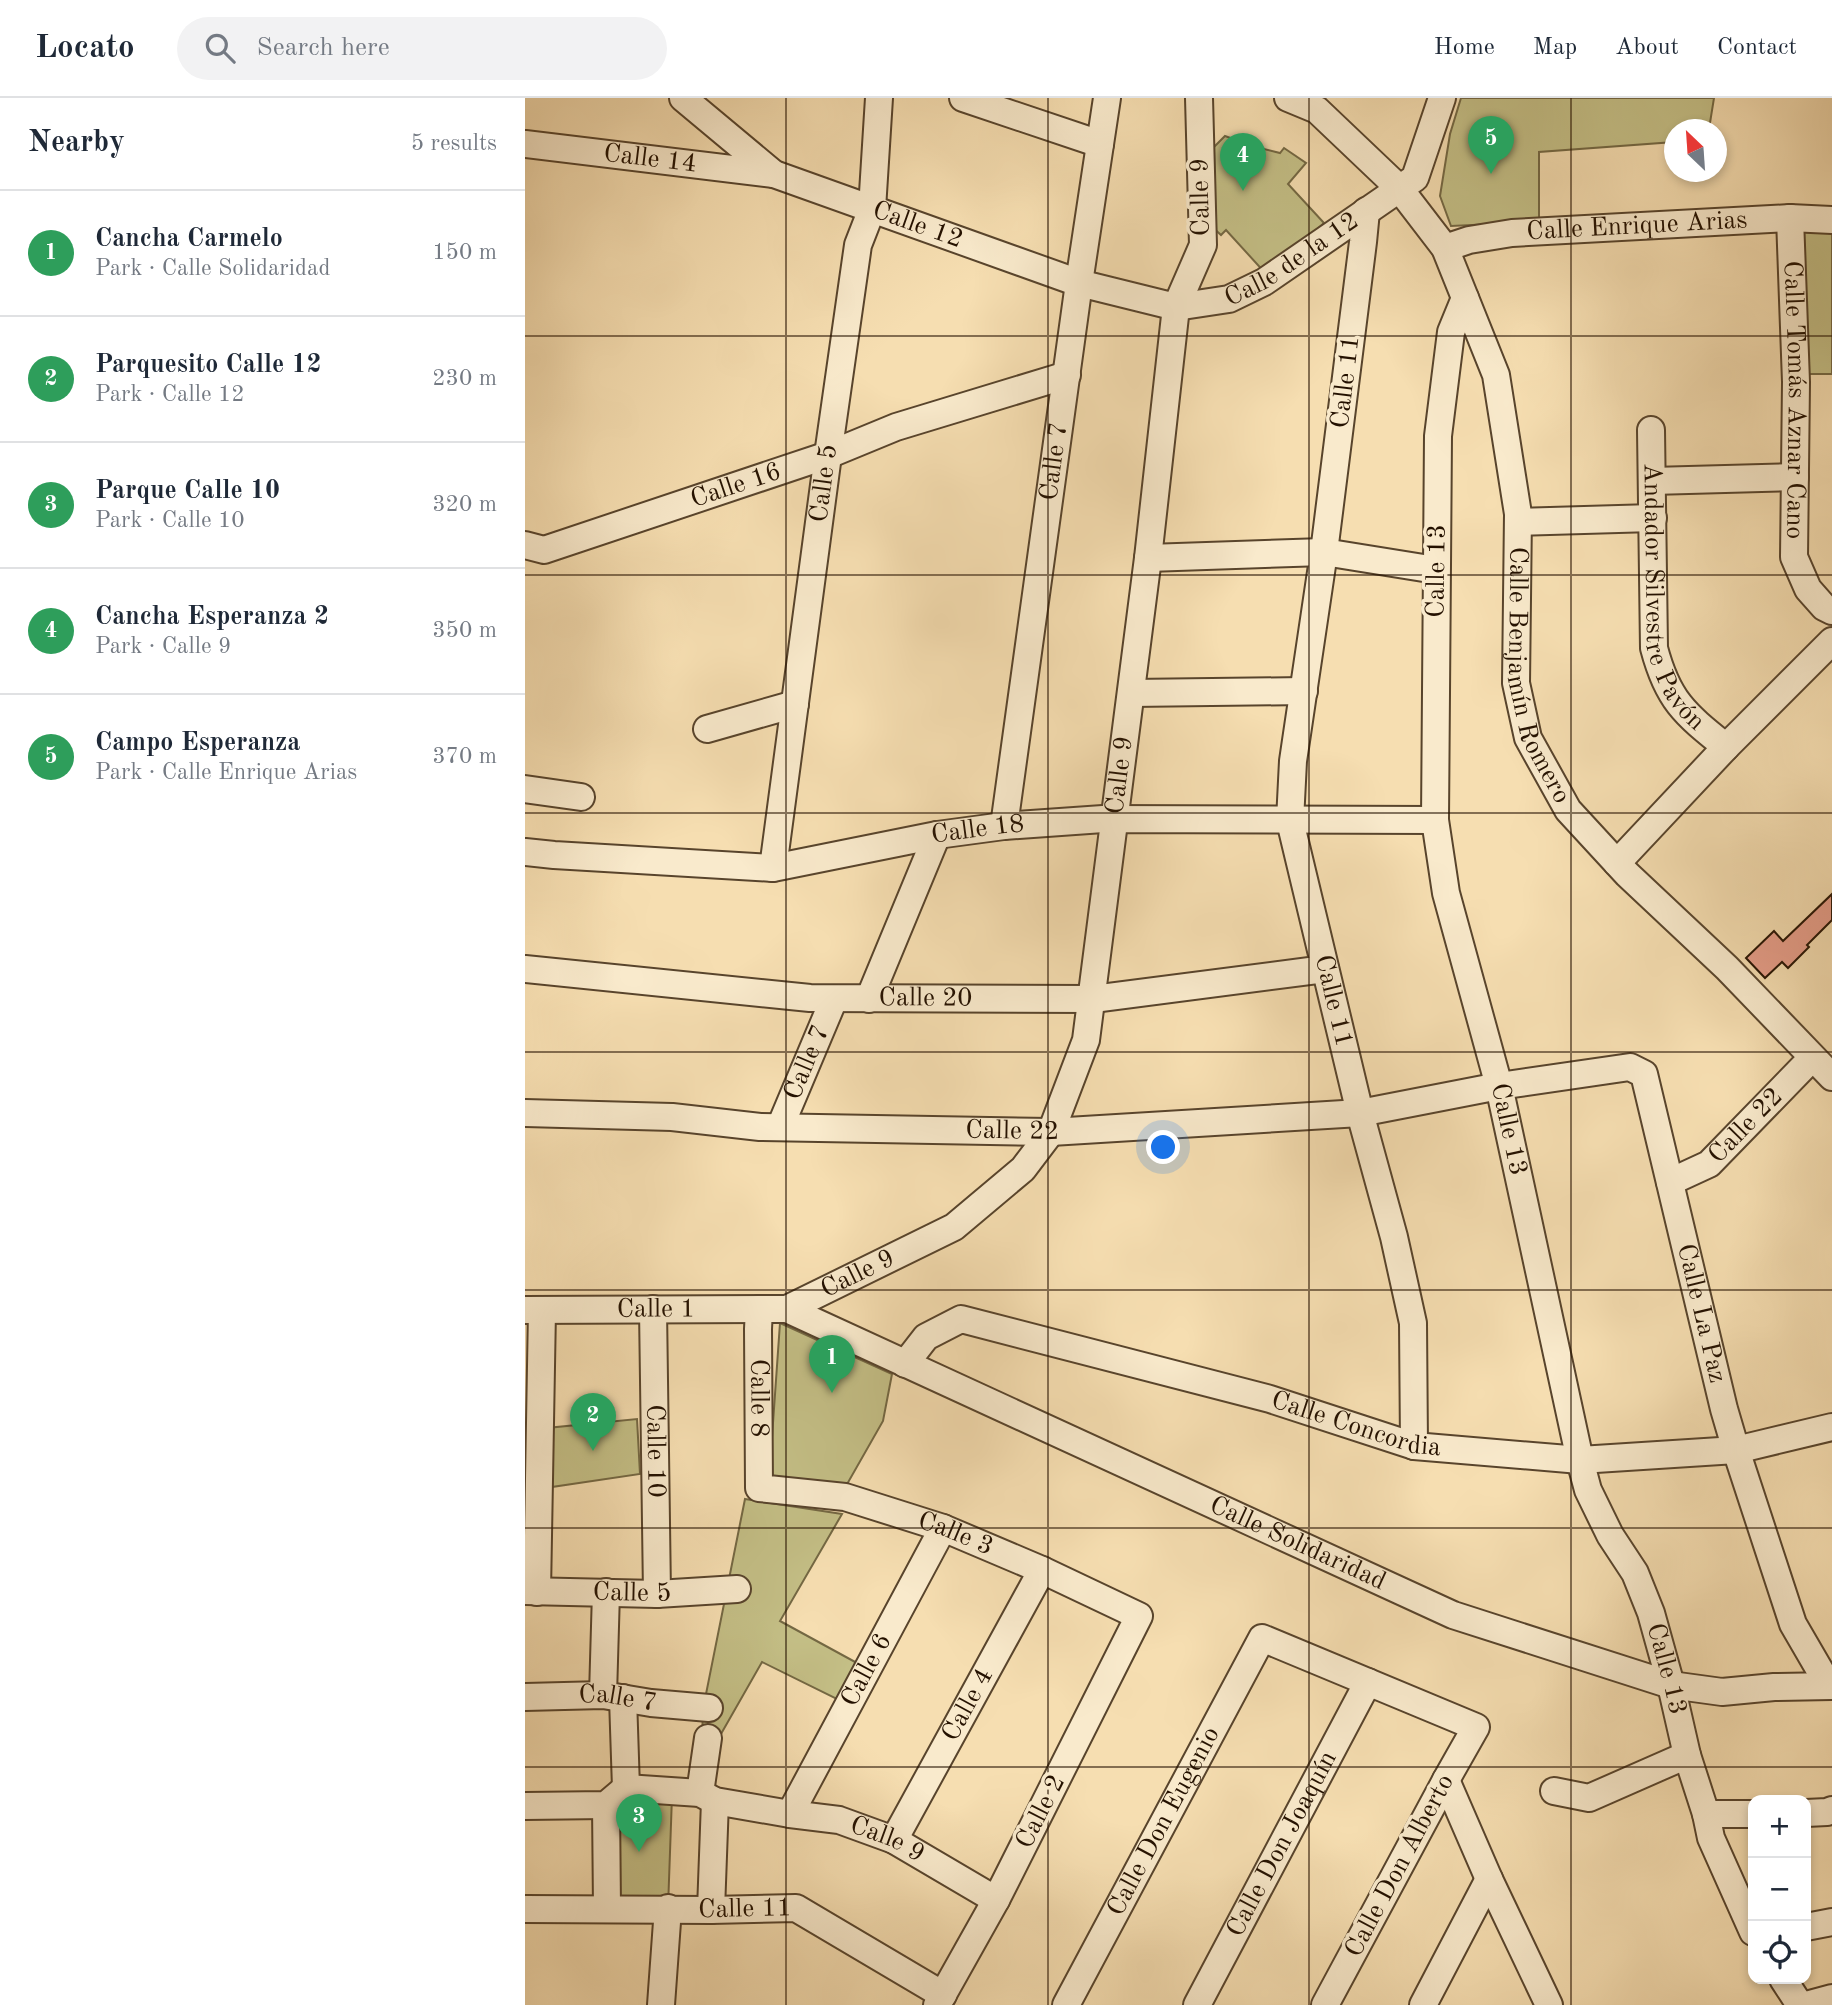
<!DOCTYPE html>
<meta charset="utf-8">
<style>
body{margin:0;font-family:"Old Standard TT",serif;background:#f2f2f3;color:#1f2937}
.controls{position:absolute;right:21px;bottom:21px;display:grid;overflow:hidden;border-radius:14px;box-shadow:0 4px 10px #0003}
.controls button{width:63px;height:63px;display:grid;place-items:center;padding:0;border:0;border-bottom:2px solid #e0e1e3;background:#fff;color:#1f2937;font:35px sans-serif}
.compass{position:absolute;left:1139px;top:21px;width:63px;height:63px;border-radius:50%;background:#fff;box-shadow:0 4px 10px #0003;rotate:335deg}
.you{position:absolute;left:639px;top:1050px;width:24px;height:24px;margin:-18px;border:5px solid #fff;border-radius:50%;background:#1a73e8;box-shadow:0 0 0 10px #1a73e833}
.badge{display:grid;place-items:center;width:46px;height:46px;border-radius:50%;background:#7c3aed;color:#fff;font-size:23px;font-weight:700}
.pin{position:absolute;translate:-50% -58px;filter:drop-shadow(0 2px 4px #0008)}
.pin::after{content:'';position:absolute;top:37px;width:24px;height:21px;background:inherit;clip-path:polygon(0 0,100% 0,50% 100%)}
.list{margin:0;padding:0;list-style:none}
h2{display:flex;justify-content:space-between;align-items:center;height:91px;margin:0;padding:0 28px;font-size:30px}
h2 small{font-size:23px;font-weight:400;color:#747a83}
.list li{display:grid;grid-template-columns:46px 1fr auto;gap:21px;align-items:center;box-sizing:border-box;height:126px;padding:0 28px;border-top:2px solid #e0e1e3}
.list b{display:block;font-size:26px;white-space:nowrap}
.list p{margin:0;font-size:23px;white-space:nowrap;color:#747a83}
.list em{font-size:23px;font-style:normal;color:#747a83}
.icon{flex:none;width:38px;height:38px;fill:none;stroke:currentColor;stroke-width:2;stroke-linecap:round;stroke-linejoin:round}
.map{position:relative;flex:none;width:1307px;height:1907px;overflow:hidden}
header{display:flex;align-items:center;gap:42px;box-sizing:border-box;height:98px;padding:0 35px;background:#fff;border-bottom:2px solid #e0e1e3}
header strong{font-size:33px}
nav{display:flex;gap:38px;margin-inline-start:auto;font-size:24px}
.search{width:490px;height:63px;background:#f2f2f3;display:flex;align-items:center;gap:18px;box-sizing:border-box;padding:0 24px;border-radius:38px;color:#747a83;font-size:26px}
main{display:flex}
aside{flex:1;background:#fff}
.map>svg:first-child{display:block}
.green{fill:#c4bf86;stroke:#746843;stroke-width:2}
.building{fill:#e79d89;stroke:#241100;stroke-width:2}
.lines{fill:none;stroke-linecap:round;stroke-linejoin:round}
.minor-casing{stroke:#58442c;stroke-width:30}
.minor{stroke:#f9eacc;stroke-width:26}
.grid{fill:none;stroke:#241100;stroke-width:2;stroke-opacity:0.55}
.labels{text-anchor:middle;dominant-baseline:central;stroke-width:7;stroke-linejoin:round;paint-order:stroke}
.street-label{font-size:26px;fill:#241100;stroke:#f9eacc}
</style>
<header>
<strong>Locato</strong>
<div class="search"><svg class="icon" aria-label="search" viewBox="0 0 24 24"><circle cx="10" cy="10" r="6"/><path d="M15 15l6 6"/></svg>Search here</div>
<nav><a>Home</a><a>Map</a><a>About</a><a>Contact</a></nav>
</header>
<main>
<aside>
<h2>Nearby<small>5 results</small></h2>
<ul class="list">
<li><span class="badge" style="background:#2e9e5b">1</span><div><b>Cancha Carmelo</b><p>Park · Calle Solidaridad</p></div><em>150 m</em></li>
<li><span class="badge" style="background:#2e9e5b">2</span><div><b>Parquesito Calle 12</b><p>Park · Calle 12</p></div><em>230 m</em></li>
<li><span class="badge" style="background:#2e9e5b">3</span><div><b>Parque Calle 10</b><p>Park · Calle 10</p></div><em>320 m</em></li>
<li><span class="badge" style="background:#2e9e5b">4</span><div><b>Cancha Esperanza 2</b><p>Park · Calle 9</p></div><em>350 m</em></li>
<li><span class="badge" style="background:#2e9e5b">5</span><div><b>Campo Esperanza</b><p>Park · Calle Enrique Arias</p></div><em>370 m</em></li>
</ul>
</aside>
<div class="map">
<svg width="1307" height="1907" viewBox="0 0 1307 1907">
<rect width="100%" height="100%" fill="#f6deb1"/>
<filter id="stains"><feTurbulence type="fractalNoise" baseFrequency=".00286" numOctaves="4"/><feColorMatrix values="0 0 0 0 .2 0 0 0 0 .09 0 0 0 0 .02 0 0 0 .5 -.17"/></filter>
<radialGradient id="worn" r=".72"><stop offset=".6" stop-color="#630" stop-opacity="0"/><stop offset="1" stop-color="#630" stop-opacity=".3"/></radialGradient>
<g class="green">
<polygon points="936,0 1189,0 1184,31 1150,32 1149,44 1014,54 1014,124 926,128 915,98 925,36"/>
<polygon points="700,38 727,48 755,55 759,50 781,65 763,86 799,125 742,177 701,132 696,137 683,125 681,57"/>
<polygon points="1271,132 1307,135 1307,276 1275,276"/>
<polygon points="255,1225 367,1276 358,1323 321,1388 244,1382"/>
<polygon points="112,1321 115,1376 20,1390 22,1330"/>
<polygon points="220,1401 317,1416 255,1523 343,1571 324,1607 237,1564 176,1671 178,1611"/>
<polygon points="83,1698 147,1698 143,1810 82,1810"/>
</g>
<polygon class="building" points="1307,796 1307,822 1282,847 1284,849 1263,870 1257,864 1240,880 1221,860 1249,833 1258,843"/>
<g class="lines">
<g class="minor-casing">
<g id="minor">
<path id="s1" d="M158,0L249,76L554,185L651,209L704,201L739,184L890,80L917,0"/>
<polyline points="438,0 575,46"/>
<path id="s2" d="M763,0L792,12L874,90L920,150L971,277L993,416L991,585L1003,640L1043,712L1102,776L1202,870L1307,979"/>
<path id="s3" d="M0,46L249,76"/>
<path id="s4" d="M841,113L838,144L799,454L768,663L765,723L835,1015L869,1139L888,1225L889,1348"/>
<path id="s5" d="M1265,120L1271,284L1269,459L1283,491L1299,509L1307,513"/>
<path id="s6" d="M920,150L944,142L987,135L1265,120L1307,122"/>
<path id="s7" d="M940,200L926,234L913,338L910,722L921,795L974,988L1055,1362L1063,1392L1085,1437L1110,1475L1126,1515L1146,1587L1162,1657L1181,1716L1186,1740L1228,1834"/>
<path id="s8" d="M1126,332L1129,550C1143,603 1160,616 1201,649"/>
<polyline points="1127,383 1270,379"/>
<polyline points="993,424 1128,420"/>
<path id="s9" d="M0,447L19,452L303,357L371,329L542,277"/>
<polyline points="623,460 799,454 911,472"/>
<polyline points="606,595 779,593"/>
<polyline points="182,631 270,606"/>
<polyline points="0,691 56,699"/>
<path id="s10" d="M479,728L554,185L582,0"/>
<path id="s11" d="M0,754L29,757L248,770L412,737L479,728L578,721L910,722"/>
<polyline points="1092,765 1201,649 1307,543"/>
<path id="s12" d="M248,770L303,357L333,147L347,111L354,0"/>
<path id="s13" d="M0,871L285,900L568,901L800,871"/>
<polyline points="344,901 412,737"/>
<path id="s14" d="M0,1015L147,1019L235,1029L526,1034L835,1015L974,988L1105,969L1119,976L1199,1311L1211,1352L1268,1526L1304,1588"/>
<path id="s15" d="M255,1029L309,901"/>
<path id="s16" d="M1145,1084L1184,1066L1287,960"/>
<path id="s17" d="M128,1211L132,1496"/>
<path id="s18" d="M234,1211L233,1231L234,1390L320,1399L418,1430L517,1472L614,1518L471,1802L412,1907"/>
<path id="s19" d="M262,1211L429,1129L498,1071L526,1034L561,942L623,460L651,209L678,147L674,0"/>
<path id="s20" d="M0,1212L262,1211L928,1517L1146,1587L1197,1594L1249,1589L1307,1588"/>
<path id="s21" d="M380,1266L401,1239L436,1221L745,1301L889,1348L1055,1362L1211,1352L1307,1329"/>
<path id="s22" d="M0,1493L132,1496L212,1491"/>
<polyline points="12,1494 17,1212"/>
<polyline points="78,1597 81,1494"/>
<path id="s23" d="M0,1599L78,1597L126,1605L184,1610"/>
<polyline points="98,1600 101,1690"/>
<polyline points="921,1682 964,1781 1024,1907"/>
<polyline points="1029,1693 1064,1700 1162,1657"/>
<polyline points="175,1695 183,1640"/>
<polyline points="81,1707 82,1810"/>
<path id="s24" d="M0,1708L81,1707L101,1690L175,1695L190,1703L265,1716L314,1722L369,1742L471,1802"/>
<polyline points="1281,1715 1302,1714 1307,1712"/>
<path id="s25" d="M265,1716L418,1430"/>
<polyline points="1181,1716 1228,1716"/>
<path id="s26" d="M369,1742L517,1472"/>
<path id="s27" d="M0,1811L186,1812L271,1810L418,1897"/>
<polyline points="186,1812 190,1703"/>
<polyline points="1281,1829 1307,1824"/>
<polyline points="1258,1881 1275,1907"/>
<polyline points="136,1907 143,1810"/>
<path id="s28" d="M541,1907L737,1540L951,1629L921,1682L800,1907"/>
<path id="s29" d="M672,1907L843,1584"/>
<polyline points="898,1907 964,1781"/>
<polyline points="1281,1907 1307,1900"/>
</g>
</g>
<use href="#minor" class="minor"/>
</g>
<path class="grid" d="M261,0V1907M523,0V1907M784,0V1907M1046,0V1907M0,238H1307M0,477H1307M0,715H1307M0,954H1307M0,1192H1307M0,1430H1307M0,1669H1307"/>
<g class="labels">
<g class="street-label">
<text stroke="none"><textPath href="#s3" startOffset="126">Calle 14</textPath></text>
<text transform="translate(676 99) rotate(-91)">Calle 9</text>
<text stroke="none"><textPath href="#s1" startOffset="271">Calle 12</textPath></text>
<text stroke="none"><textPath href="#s6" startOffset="194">Calle Enrique Arias</textPath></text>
<text stroke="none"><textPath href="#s1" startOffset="670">Calle de la 12</textPath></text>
<text transform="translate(821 284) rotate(-83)">Calle 11</text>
<text stroke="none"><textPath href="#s5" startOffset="182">Calle Tomás Aznar Cano</textPath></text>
<text stroke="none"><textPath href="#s10" startOffset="368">Calle 7</textPath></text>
<text stroke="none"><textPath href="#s12" startOffset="388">Calle 5</textPath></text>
<text stroke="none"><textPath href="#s9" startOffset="222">Calle 16</textPath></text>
<text transform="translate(912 473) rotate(-89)">Calle 13</text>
<text stroke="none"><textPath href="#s8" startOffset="172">Andador Silvestre Pavón</textPath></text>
<text stroke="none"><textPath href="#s2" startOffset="663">Calle Benjamín Romero</textPath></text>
<text stroke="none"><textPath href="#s19" startOffset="688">Calle 9</textPath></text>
<text stroke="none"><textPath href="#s11" startOffset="457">Calle 18</textPath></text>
<text stroke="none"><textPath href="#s13" startOffset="402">Calle 20</textPath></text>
<text stroke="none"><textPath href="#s4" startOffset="800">Calle 11</textPath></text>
<text stroke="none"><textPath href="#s15" startOffset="70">Calle 7</textPath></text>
<text stroke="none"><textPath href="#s16" startOffset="96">Calle 22</textPath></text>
<text stroke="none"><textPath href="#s7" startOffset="844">Calle 13</textPath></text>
<text stroke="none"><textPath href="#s14" startOffset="488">Calle 22</textPath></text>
<text stroke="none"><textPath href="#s19" startOffset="79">Calle 9</textPath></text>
<text stroke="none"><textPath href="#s20" startOffset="131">Calle 1</textPath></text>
<text stroke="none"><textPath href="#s14" startOffset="1372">Calle La Paz</textPath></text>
<text stroke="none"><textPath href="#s18" startOffset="89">Calle 8</textPath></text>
<text stroke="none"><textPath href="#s21" startOffset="483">Calle Concordia</textPath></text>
<text stroke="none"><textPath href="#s17" startOffset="142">Calle 10</textPath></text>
<text stroke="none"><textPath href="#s18" startOffset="382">Calle 3</textPath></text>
<text stroke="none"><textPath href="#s20" startOffset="824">Calle Solidaridad</textPath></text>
<text stroke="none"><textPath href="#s22" startOffset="107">Calle 5</textPath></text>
<text stroke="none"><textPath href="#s7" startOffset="1410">Calle 13</textPath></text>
<text stroke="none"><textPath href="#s25" startOffset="163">Calle 6</textPath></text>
<text stroke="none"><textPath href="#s23" startOffset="93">Calle 7</textPath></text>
<text stroke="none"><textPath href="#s26" startOffset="154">Calle 4</textPath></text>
<text transform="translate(516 1714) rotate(-63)">Calle 2</text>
<text stroke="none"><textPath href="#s28" startOffset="208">Calle Don Eugenio</textPath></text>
<text stroke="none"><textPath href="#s24" startOffset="376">Calle 9</textPath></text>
<text stroke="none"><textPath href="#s29" startOffset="182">Calle Don Joaquín</textPath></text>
<text transform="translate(875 1768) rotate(-62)">Calle Don Alberto</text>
<text stroke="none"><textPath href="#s27" startOffset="220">Calle 11</textPath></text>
</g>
</g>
<rect width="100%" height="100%" filter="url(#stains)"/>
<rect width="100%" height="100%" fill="url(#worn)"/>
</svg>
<div class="controls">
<button>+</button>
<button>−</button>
<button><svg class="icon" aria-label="locate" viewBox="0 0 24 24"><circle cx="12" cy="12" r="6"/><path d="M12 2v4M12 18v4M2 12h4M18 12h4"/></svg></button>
</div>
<svg class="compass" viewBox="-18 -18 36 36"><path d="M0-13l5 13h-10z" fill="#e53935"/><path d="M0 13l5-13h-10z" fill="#747a83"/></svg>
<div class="you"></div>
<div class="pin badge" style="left:307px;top:1295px;background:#2e9e5b">1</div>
<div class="pin badge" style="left:68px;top:1353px;background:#2e9e5b">2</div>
<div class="pin badge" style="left:114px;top:1754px;background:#2e9e5b">3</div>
<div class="pin badge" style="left:718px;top:93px;background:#2e9e5b">4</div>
<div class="pin badge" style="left:966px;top:76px;background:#2e9e5b">5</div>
</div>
</main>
